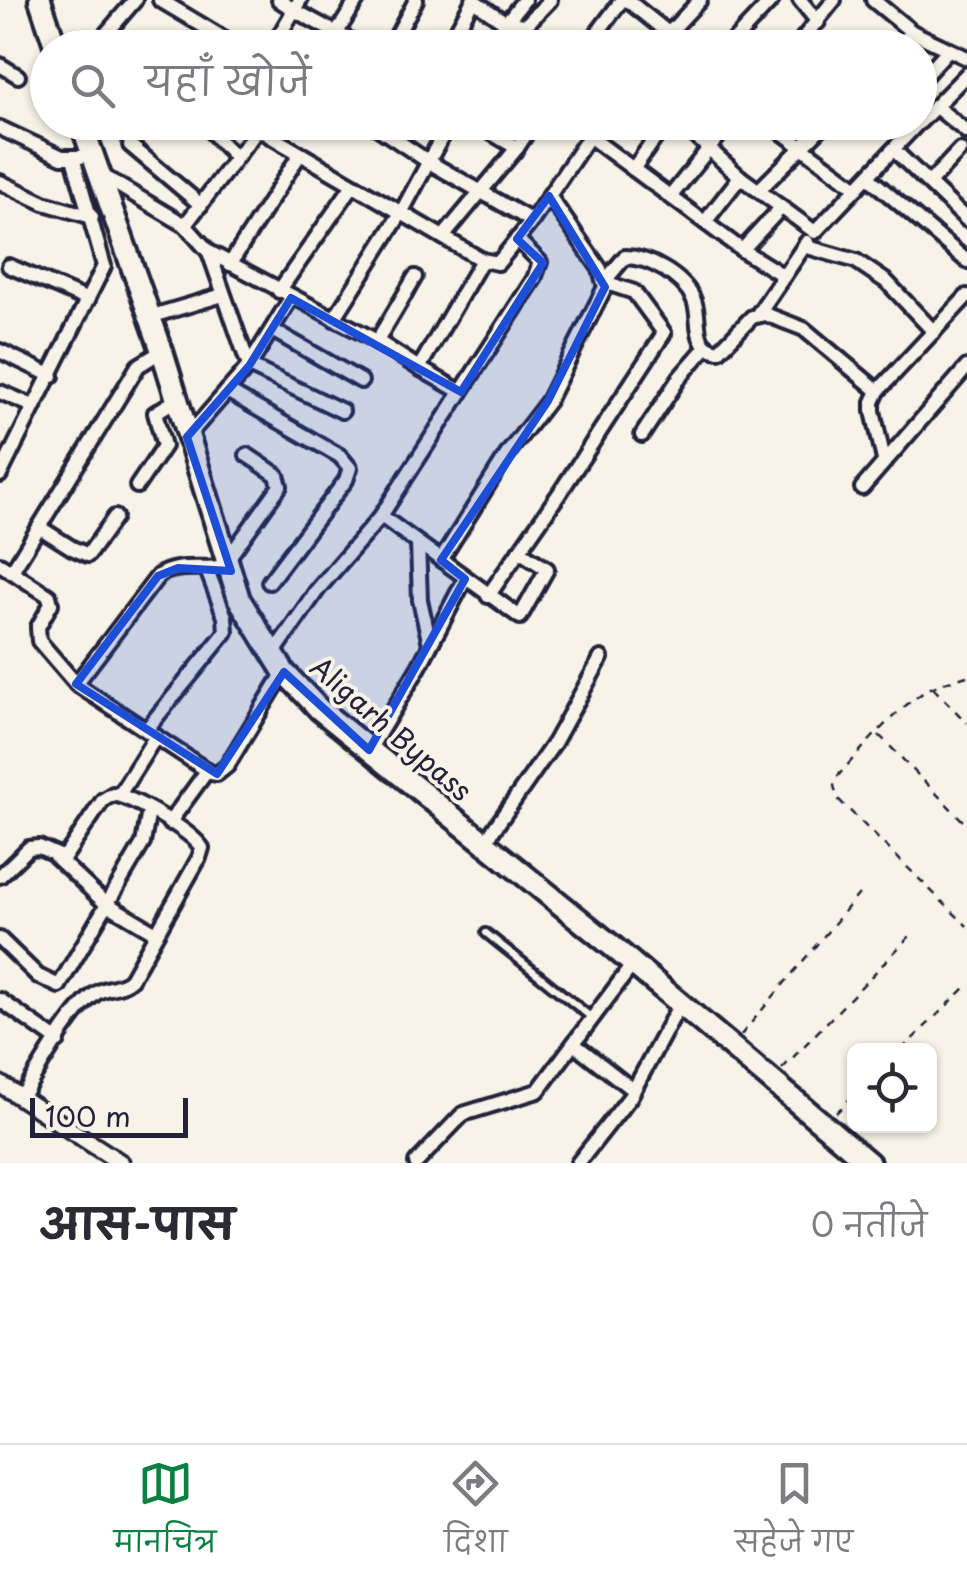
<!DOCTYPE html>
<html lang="hi">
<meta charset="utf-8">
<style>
body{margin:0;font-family:"Playpen Sans","Playpen Sans Deva",sans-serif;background:#f2f2f3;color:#2b2b33}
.controls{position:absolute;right:30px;bottom:30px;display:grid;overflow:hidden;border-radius:15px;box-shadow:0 2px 8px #0004}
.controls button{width:90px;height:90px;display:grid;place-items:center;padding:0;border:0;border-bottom:2px solid #e1e1e2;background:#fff;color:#2b2b33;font:50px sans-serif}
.scale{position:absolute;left:30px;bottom:25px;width:158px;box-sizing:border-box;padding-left:10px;border:5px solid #22223b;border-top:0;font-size:28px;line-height:35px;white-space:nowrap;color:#22223b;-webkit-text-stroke:8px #f7f3e8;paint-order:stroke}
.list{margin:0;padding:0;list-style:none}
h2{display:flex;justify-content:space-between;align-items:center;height:130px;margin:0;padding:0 40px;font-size:42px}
h2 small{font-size:32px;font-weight:400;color:#7c7c81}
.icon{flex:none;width:55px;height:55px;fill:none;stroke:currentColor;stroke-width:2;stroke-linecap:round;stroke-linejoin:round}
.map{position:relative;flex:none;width:967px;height:1163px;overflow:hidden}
.search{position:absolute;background:#fff;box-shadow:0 2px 8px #0004;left:30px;right:30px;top:30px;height:110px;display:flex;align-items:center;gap:25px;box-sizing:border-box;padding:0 35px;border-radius:55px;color:#7c7c81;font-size:38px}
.sheet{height:280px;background:#fff}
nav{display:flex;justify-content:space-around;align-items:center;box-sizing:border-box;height:140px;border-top:2px solid #e1e1e2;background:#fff;font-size:28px;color:#7c7c81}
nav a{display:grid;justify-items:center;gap:5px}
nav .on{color:#0b8043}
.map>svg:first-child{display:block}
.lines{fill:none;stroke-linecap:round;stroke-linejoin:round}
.service-casing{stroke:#22223b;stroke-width:14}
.minor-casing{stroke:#22223b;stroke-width:20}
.tertiary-casing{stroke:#22223b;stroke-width:22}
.trunk-casing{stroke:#22223b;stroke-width:28}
.path{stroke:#22223b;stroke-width:2.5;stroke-dasharray:8 8;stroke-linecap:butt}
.service{stroke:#f7f3e8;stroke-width:6}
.minor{stroke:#f7f3e8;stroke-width:12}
.tertiary{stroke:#f7f3e8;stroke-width:15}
.trunk{stroke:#f7f3e8;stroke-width:20}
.marked{fill:#1d4ed8;fill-opacity:0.2;stroke:#1d4ed8;stroke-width:8;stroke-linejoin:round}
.labels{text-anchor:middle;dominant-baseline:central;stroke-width:8;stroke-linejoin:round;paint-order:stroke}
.street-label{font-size:28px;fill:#22223b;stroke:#f7f3e8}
</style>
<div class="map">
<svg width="967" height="1163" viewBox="0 0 967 1163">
<rect width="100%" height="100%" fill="#f7f3e8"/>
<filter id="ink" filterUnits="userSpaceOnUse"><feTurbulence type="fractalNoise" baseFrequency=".01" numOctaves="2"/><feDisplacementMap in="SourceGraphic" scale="20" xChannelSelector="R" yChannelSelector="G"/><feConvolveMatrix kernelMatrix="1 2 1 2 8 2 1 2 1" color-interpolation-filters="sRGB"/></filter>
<g filter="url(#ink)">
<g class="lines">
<g class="service-casing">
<polyline id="service" points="486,933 592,1018"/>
</g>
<g class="minor-casing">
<g id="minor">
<polyline points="160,0 240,48"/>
<polyline points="300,0 294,10 364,48"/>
<polyline points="627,0 667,32 681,48"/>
<polyline points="800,0 818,22"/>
<polyline points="873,0 912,32 967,58"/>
<polyline points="338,31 357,0"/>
<polyline points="94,48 135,0"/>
<polyline points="272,48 294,10 279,0"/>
<polyline points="390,48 416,0"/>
<polyline points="447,48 473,0 506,23 524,0"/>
<polyline points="492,48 506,23 526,25 550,0"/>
<polyline points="586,48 622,0"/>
<polyline points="655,48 700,0"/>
<polyline points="727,48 772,0"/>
<polyline points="795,48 834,0"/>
<polyline points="898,48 912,32"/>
<polyline points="0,65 18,76"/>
<polyline points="920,81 948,50"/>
<polyline points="935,106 967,132"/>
<polyline points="202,122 236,158"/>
<polyline points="369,122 429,162 532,221"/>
<polyline points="473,122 517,148 534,122"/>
<polyline points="680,122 740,177 815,232 919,122"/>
<polyline points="768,122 857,188"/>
<polyline points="920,122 967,74"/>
<polyline points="880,125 883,122"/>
<polyline points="0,128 62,157 81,157"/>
<polyline points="589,136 742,250 784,276"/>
<polyline points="130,145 201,205"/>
<polyline points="894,150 967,220"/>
<polyline points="633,169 667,122"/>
<polyline points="101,175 185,225 209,252 377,341 419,368 482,260"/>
<polyline points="868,177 967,261"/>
<polyline points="0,182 44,203 92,217"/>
<polyline points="929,183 960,150"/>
<polyline points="760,189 827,122"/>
<polyline points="670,197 730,122"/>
<polyline points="705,222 740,177"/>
<polyline points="185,225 258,129 482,260 498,263 532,221 599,122"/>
<polyline points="443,237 517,148"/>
<polyline points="804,246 856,261 887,282 934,332"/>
<polyline points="742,250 780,209"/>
<polyline points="209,252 249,366 342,411"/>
<polyline points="230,264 300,154"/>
<polyline points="9,266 88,300"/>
<polyline points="279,291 353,185"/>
<polyline points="758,314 807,242"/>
<polyline points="149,317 223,295"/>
<polyline points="334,319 401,213 450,122"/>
<polyline points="274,331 361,381"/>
<polyline points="377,341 415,277"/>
<polyline points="0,351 52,376"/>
<polyline points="419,368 461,392"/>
<polyline points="227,391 340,456 350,468 346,480 269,582"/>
<polyline points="0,392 33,406"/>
<polyline points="642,435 680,377 706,347"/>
<polyline points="187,437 249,366 291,298"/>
<polyline points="884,460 873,411 873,402 878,391 967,296"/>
<polyline points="0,475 104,266 73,158"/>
<polyline points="137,486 164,446 155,413 176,400"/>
<polyline points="862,488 967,367"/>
<polyline points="381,516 520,617 547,569 519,551"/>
<polyline points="39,527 72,548 88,555 115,517"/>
<polyline points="418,544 420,600 430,644"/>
<polyline points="227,560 280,486 277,475 247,455"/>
<polyline points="441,560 508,453 548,401 605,287 600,269 549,196"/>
<polyline points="0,564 49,596 51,604 38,627 39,641 76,684 211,773 217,774 227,766 284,672"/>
<polyline points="12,571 138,366 162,351"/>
<path d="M488,596L559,494L664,333L634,292L604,282L625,257C649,257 682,276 693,298C703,318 689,346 719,351L752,317L765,314L804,329L878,391"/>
<polyline points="273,654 318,589 381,516 534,279 540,262 517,239"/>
<path d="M76,684L158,576C178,562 206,572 229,565"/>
<polyline points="146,730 226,632 225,617 207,570"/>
<polyline points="369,750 419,667 465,579"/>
<polyline points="119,795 156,736"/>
<polyline points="169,823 207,771"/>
<polyline points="485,842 554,743 601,658"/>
<polyline points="55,856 104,902 156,933"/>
<path d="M0,876L29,848L39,847L64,858L103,800L113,794C134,798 190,830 202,848L199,858L131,979C120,990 107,985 95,994C69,1013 39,1070 21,1098"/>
<polyline points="0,939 38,976 59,986 143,843 149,811"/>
<polyline points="0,1000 58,1041"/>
<polyline points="574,1044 633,1090"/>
<polyline points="416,1163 463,1114 538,1091 633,964"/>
<polyline points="578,1163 630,1097 680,1004"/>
</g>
</g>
<g class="tertiary-casing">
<polyline id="tertiary" points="0,1084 121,1163"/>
</g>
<g class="trunk-casing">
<g id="trunk">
<polyline points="40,0 56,48"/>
<polyline points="81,122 162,351 239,599 284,672 319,709 612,946 869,1163"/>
</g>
</g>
<g class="path">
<path d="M967,676C955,680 940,683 929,689C894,710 863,748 836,778L834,786L838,799L967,926"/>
<polyline points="933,688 967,723"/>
<polyline points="879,735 967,825"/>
<polyline points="741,1035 859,894"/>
<polyline points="901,1050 967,986"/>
<polyline points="782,1069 912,934"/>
<polyline points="836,1113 854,1095"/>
</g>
<use href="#service" class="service"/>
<use href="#minor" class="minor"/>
<use href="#tertiary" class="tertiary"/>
<use href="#trunk" class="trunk"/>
</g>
</g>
<path class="marked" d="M549,196L605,287L548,401L441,560L465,579L369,750L284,672L217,774L76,684L158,576L178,568L231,571L187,437L249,366L291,298L461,392L543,263L517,239Z"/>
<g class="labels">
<g class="street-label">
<text transform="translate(392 728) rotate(41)">Aligarh Bypass</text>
</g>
</g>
</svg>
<div class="controls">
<button><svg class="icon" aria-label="locate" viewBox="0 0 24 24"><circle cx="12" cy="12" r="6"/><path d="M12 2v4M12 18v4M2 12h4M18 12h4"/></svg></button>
</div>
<div class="scale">100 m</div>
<div class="search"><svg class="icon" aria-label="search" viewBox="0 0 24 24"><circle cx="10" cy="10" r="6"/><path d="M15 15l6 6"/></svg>यहाँ खोजें</div>
</div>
<section class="sheet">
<h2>आस-पास<small>0 नतीजे</small></h2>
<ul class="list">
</ul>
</section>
<nav>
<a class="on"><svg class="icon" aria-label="map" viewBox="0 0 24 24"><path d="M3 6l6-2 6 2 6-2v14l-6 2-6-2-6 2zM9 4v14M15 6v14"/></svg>मानचित्र</a>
<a><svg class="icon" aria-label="directions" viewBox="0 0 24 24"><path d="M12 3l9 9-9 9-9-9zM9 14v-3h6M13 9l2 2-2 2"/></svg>दिशा</a>
<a><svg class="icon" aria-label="saved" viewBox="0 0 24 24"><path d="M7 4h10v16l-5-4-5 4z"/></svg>सहेजे गए</a>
</nav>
